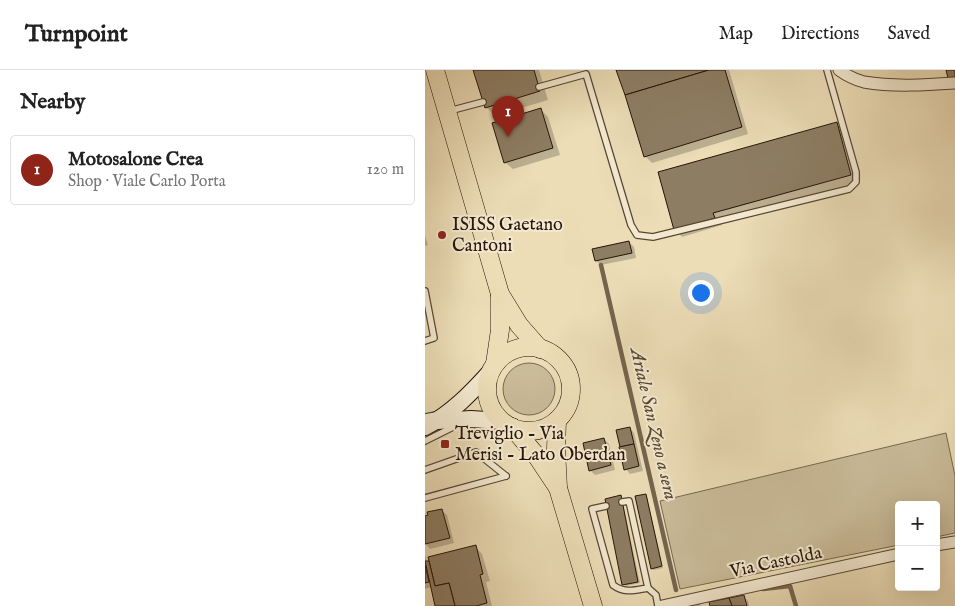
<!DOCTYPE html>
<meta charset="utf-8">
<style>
body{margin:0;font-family:"IM FELL English",serif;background:#f2f2f2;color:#222}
.controls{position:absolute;right:15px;bottom:15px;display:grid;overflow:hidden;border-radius:5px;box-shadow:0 5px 20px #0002}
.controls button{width:45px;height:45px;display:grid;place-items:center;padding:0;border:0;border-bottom:1px solid #e0e0e0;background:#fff;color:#222;font:25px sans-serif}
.you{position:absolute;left:275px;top:222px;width:18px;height:18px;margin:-12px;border:4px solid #fff;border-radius:50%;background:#1a73e8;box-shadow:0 0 0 8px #1a73e833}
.badge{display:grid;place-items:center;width:32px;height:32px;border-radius:50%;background:#8f2418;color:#fff;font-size:16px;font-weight:700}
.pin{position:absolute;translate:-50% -41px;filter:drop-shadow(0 1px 2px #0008)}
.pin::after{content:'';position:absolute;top:26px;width:18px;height:15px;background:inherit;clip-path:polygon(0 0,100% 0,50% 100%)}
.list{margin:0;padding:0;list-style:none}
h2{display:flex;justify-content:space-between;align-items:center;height:65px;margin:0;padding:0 20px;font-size:21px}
h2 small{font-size:16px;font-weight:400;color:#767676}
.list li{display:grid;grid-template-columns:32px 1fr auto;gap:15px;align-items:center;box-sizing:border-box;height:70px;margin:0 10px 10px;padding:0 10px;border:1px solid #e0e0e0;border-radius:5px}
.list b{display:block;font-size:19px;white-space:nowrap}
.list p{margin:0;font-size:16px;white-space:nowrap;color:#767676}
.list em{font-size:16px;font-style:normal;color:#767676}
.map{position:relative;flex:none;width:530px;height:536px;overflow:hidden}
header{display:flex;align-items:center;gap:30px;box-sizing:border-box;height:70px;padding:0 25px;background:#fff;border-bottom:1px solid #e0e0e0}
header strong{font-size:24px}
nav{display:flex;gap:28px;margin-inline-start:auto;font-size:18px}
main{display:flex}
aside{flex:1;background:#fff}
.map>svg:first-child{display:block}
.green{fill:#cabb99;stroke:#786850}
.shadow{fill:#0003}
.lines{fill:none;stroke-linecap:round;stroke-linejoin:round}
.stream{stroke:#75644e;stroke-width:4.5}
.building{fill:#8d7d63;stroke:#261408}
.lane-casing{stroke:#584634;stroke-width:8}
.street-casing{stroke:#584634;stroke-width:13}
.secondary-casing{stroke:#261408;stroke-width:18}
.primary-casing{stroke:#261408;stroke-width:19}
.lane{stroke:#f3e9d0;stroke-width:5.5}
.street{stroke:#f3e9d0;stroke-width:11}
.secondary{stroke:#f3e9d0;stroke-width:16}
.primary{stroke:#ecddb7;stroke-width:18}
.poi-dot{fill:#8f2418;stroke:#f3e9d0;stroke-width:2}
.labels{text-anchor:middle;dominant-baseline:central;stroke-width:4;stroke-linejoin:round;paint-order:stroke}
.poi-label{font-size:18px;fill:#261408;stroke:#f3e9d0;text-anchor:start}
.street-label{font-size:18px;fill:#261408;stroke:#f3e9d0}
.water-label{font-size:19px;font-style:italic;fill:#5a4936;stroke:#f3e9d0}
</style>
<header>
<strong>Turnpoint</strong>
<nav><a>Map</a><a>Directions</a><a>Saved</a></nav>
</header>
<main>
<aside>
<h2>Nearby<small></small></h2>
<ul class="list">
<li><span class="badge">1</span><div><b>Motosalone Crea</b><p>Shop · Viale Carlo Porta</p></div><em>120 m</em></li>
</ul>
</aside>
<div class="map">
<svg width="530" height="536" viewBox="0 0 530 536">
<rect width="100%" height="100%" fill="#ecddb7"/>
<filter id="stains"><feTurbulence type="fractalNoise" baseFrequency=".004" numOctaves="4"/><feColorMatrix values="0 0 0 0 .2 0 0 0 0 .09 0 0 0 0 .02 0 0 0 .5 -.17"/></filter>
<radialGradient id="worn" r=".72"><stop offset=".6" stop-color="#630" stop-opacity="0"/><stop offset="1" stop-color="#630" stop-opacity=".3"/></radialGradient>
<g class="green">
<circle cx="104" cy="319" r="26"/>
<polygon points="521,363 530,406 530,463 511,467 511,435 474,435 474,475 255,519 235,431"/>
</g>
<g class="shadow">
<polygon points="50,0 114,0 123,30 70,46 61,37"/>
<polygon points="193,0 304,0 323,64 227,93 220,86"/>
<polygon points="116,40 123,47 135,85 88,99 80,92"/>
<polygon points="411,53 419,60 433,112 295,150 297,155 257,167 250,159"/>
<polygon points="0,166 3,175 0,176"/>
<polygon points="204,172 209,177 211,188 176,195 171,191"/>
<polygon points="205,358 209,363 218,401 205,404 201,399"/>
<polygon points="179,369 184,374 190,400 170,405 165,400"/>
<polygon points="220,425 222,427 238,498 229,500 227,498"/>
<polygon points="195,427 197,429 215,513 201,516 199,514"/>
<polygon points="17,441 22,445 29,473 5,479 0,473 0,447"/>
<polygon points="50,476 57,484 65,511 61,512 67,536 11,536 7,517 0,519 0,485 2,492"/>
<polygon points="318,526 323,531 324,536 286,536"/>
<polygon points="273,532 276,536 256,536"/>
</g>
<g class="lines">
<g class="stream">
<polyline points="176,195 251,520"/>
<polyline points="338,519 365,516 371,536"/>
</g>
</g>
<g class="building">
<polygon points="48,0 109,0 115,21 60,38"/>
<polygon points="191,0 284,0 200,25"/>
<polygon points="284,0 300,0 317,57 219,87 200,25"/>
<polygon points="521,0 530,0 530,7 523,8"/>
<polygon points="116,38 128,78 79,93 67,53"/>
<polygon points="412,52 426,105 288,143 290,148 249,160 233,102"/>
<polygon points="204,171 207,183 170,191 167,179"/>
<polygon points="205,357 209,374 195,377 191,360"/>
<polygon points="179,368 186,395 164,401 158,373"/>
<polygon points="209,374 214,396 199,400 194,377"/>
<polygon points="221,424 237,496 226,499 210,426"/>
<polygon points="196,425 213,512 197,515 180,429"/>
<polygon points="17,439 25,468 0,474 0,446 3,445 2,442"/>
<polygon points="51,475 58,504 55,505 62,533 51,536 30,536 24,513 10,516 3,487"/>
<polygon points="0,491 4,491 10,516 24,513 30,536 10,536"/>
<polygon points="0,495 4,512 0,513"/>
<polygon points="319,525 322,536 307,536 304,528"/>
<polygon points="304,528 307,536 285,536 284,532"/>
</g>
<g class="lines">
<g class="lane-casing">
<g id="lane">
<polyline points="114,17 161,4 206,155 212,165 228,167 424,119 431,112 431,102 402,0"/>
<polyline points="24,41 58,32"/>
<polyline points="0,221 9,268 0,271"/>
<polyline points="0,347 11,345"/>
<polyline points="0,371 32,355"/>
<polyline points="0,400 51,382 81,406"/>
<polyline points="0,428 81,406"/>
<path d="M181,436L167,439L188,515C200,524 210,520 223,518L204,431L197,432"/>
<polyline points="223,518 231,525 233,536"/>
</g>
</g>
<g class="street-casing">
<g id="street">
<path d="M414,0C421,5 431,10 439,12C468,17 501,15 530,13"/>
<polyline points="511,475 530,472"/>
<polyline points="237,536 474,484"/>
</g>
</g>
<g class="secondary-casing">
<g id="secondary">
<polyline points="12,351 46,349 77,351"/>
<path d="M0,357C26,344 46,323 65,302"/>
</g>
</g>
<g class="primary-casing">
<g id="primary">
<polyline points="10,0 75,224 94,255 115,279"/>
<circle cx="104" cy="319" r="42"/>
<polyline points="70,294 75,260 75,224"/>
<polyline points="132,350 131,379 133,418 168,536"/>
<polyline points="87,357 111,385 133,418"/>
</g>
</g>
<use href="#lane" class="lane"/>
<use href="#street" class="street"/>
<use href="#secondary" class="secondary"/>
<use href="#primary" class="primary"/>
</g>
<g class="poi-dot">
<circle cx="17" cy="165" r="5"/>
<rect x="15" y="369" width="10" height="10" rx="2.5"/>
</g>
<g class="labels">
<g class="poi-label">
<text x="27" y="155">ISISS Gaetano<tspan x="27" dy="21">Cantoni</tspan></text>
<text x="30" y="364">Treviglio - Via<tspan x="30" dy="21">Merisi - Lato Oberdan</tspan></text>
</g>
<g class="street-label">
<text transform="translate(351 493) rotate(-12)">Via Castolda</text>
</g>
<g class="water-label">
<text transform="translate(228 354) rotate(77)">Ariale San Zeno a sera</text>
</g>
</g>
<rect width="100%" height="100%" filter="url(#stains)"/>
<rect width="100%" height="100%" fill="url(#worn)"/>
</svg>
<div class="controls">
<button>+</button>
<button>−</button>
</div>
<div class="you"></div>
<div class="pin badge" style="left:83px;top:67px">1</div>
</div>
</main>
